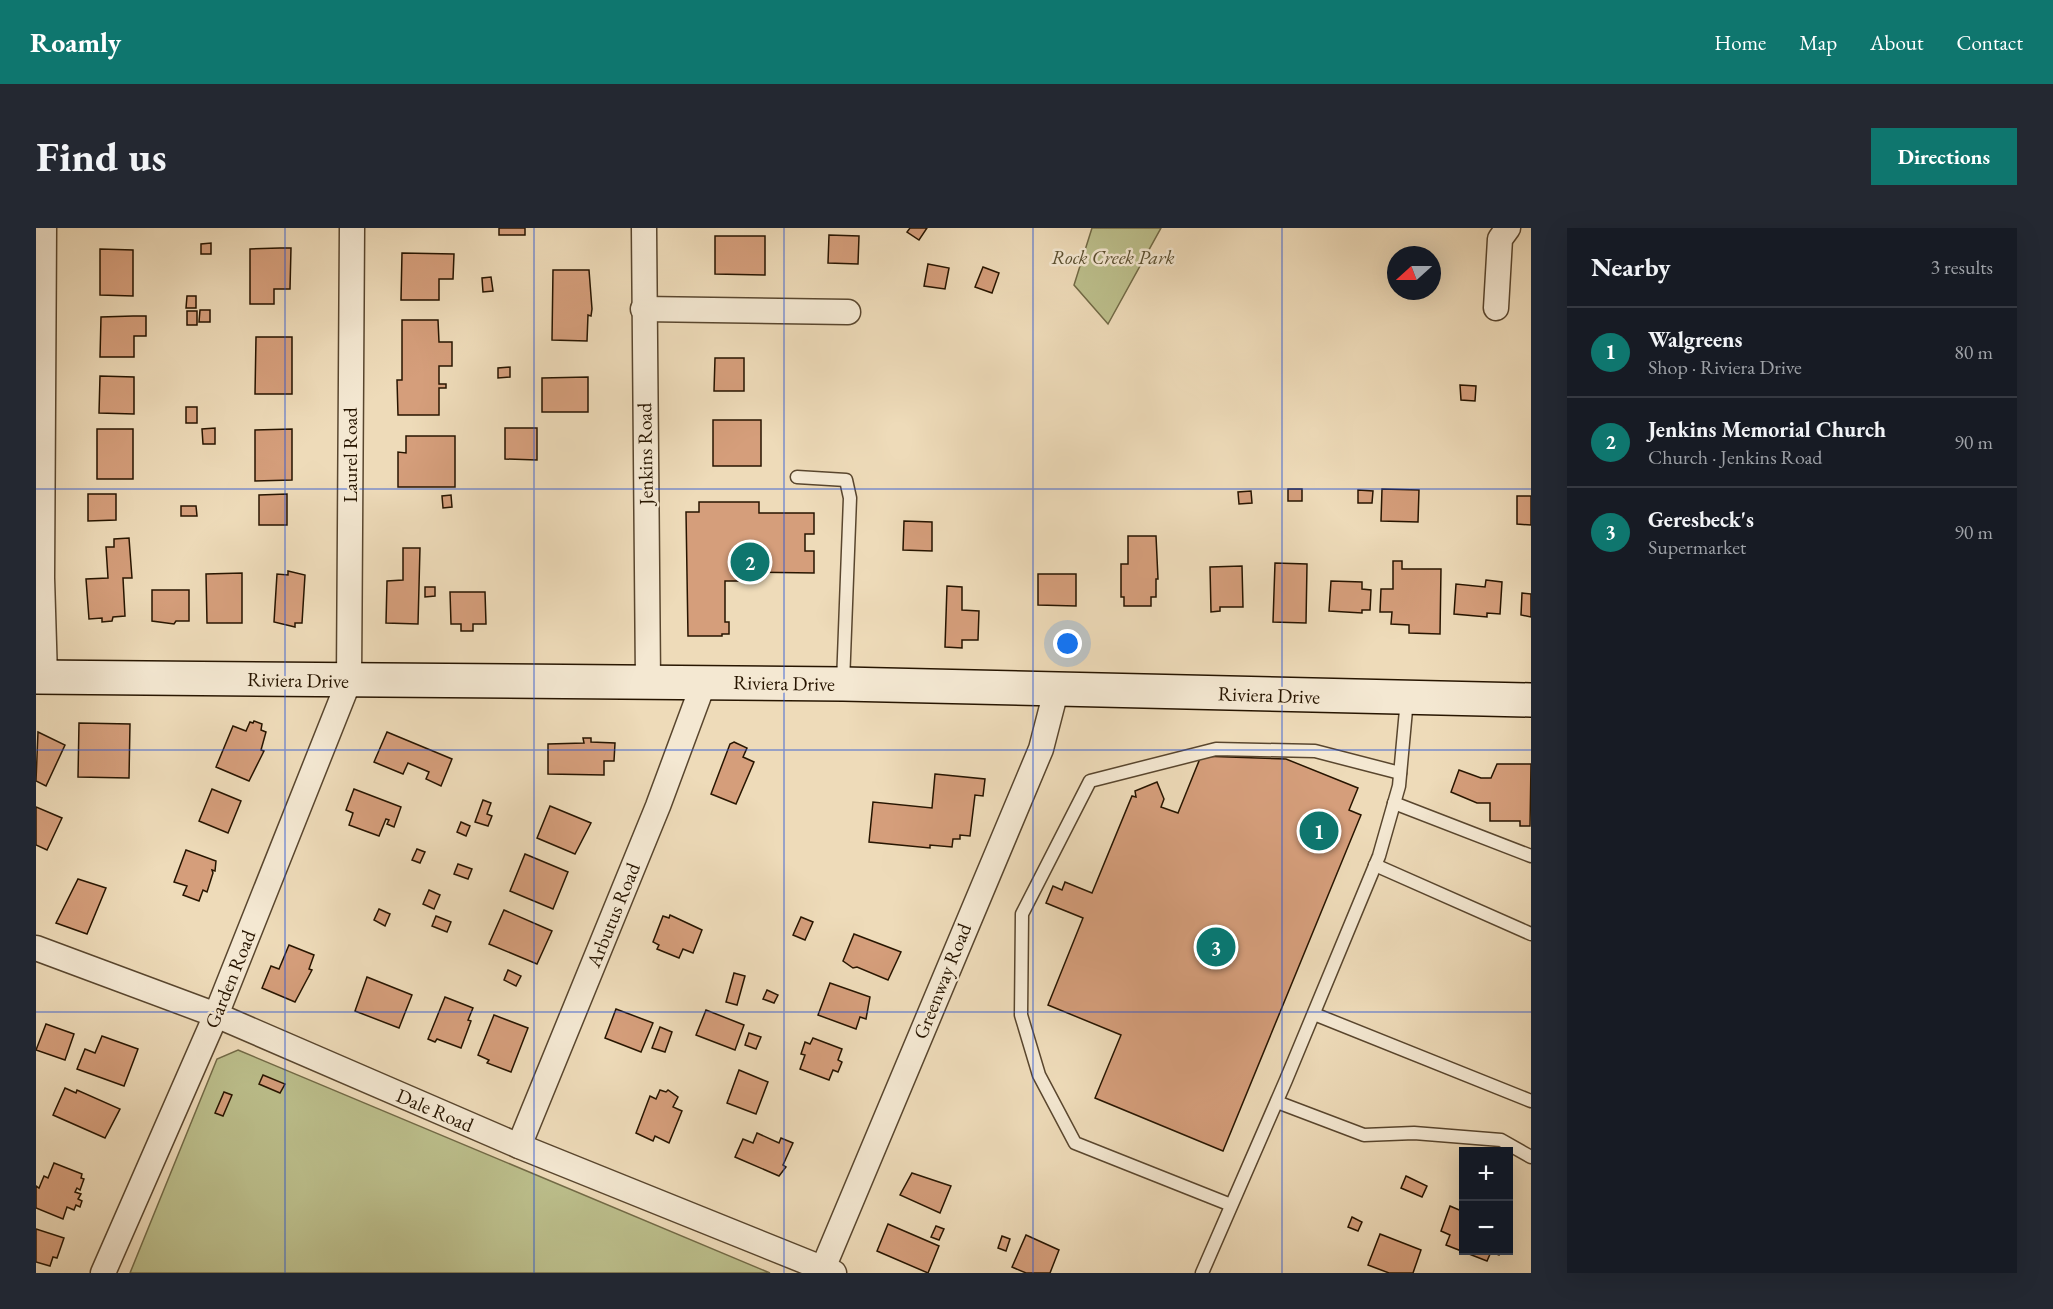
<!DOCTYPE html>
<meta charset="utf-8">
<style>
body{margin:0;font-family:"EB Garamond",serif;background:#242831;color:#f1f3f6}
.controls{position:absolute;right:18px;bottom:18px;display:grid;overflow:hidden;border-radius:0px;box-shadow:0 6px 24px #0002}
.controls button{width:54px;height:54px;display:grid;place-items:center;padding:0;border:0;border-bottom:2px solid #363941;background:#171b24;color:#f1f3f6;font:30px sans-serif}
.compass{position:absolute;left:1351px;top:18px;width:54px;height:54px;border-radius:50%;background:#171b24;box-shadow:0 6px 24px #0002;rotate:249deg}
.you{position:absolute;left:1032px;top:416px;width:21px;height:21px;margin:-15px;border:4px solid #fff;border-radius:50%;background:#1a73e8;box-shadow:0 0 0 9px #1a73e833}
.badge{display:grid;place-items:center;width:39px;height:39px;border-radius:50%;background:#0f766e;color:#fff;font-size:20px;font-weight:700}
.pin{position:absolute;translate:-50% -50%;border:3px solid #fff;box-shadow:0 2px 6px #0006}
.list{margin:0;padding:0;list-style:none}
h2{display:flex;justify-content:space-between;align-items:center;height:78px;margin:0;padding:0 24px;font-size:26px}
h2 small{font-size:20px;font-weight:400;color:#9ea1a6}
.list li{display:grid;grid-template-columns:39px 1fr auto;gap:18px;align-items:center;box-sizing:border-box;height:90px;padding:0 24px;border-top:2px solid #363941}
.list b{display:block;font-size:22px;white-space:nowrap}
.list p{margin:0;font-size:20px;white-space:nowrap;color:#9ea1a6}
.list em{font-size:20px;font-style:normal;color:#9ea1a6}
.map{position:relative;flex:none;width:1495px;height:1045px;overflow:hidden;border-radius:0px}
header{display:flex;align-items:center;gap:36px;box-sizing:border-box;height:84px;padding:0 30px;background:#0f766e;color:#fff}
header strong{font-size:28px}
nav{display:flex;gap:33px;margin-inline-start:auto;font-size:21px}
.intro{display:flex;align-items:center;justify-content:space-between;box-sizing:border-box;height:144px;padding:0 36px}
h1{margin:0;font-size:42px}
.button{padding:15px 27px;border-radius:0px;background:#0f766e;color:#fff;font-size:21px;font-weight:700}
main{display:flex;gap:36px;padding:0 36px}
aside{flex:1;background:#171b24;border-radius:0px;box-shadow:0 6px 24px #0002}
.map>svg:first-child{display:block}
.green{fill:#bcbf8c;stroke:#726a46;stroke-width:1.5}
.building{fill:#d59e7b;stroke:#271500;stroke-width:1.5}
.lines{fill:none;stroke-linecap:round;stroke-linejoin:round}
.lane-casing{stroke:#59462e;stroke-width:15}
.street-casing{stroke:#59462e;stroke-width:27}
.secondary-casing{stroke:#271500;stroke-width:36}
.lane{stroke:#f4e8d2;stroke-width:12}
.street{stroke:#f4e8d2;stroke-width:24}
.secondary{stroke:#f4e8d2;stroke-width:33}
.grid{fill:none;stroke:#1d4ed8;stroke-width:1.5;stroke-opacity:0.55}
.labels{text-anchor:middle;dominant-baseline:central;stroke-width:5;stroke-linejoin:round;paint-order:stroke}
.park-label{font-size:20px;font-style:italic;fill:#5b5031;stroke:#f4e8d2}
.street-label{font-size:20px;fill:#271500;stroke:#f4e8d2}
</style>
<header>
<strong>Roamly</strong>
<nav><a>Home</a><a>Map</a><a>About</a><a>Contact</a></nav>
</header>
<div class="intro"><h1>Find us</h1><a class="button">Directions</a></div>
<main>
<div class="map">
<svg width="1495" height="1045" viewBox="0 0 1495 1045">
<rect width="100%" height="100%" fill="#eedbb9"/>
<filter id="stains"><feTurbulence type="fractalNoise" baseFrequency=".00333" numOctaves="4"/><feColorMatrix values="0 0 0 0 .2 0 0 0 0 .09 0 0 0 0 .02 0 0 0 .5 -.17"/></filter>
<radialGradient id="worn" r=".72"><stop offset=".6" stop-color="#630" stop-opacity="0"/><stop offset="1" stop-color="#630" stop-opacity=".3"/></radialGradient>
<g class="green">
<polygon points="1056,0 1125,0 1072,96 1038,57"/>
<polygon points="202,822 734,1045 94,1045 181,831"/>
</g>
<g class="building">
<rect x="463" y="0" width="26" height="7"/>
<polygon points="874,0 891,0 883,12 871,4"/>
<polygon points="793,7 823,8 822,36 792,35"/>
<polygon points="679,8 729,8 729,47 679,46"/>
<polygon points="175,15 175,26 165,26 165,16"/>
<polygon points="244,20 255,20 254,61 238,61 238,76 214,76 214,21"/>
<polygon points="64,21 97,22 97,68 64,67"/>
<polygon points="366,25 418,26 417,51 403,51 403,72 365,72"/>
<polygon points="892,36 913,40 909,61 888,58"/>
<polygon points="947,39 963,45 956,65 939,59"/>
<polygon points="517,42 553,42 556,81 555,88 552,87 551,113 516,112"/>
<polygon points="455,49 457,63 447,64 446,50"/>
<polygon points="151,68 160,68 160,80 150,80"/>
<polygon points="164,82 174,82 174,94 163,94"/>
<rect x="151" y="83" width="10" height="14"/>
<polygon points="97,88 110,88 110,108 98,108 98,129 64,129 65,89"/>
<polygon points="366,92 402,92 403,114 416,114 416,138 403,138 403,156 410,156 410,160 403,160 403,187 362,187 361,152 366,152"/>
<polygon points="220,109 256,109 256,166 219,166"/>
<polygon points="679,130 708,130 708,163 678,163"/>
<polygon points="474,139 474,149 462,150 462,140"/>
<polygon points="64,148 98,149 98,186 63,185"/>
<polygon points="552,149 552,184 506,184 506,150"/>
<polygon points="1424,157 1440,158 1439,173 1425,172"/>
<rect x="150" y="179" width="11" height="16"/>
<rect x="677" y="192" width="48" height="46"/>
<polygon points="179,200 179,216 167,216 166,201"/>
<polygon points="469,200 501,200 501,232 469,231"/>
<rect x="61" y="201" width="36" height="50"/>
<polygon points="256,201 256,252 219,253 219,202"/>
<polygon points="370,208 419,208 419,259 362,259 362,224 370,225"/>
<rect x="1252" y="261" width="14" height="12"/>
<polygon points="1346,261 1383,262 1382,294 1345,293"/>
<polygon points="1322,262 1337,263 1336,275 1322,275"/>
<polygon points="1215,263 1216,275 1203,276 1202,264"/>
<polygon points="52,266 80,266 80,292 52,293"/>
<polygon points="251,266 251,297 223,297 223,267"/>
<polygon points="415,267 416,279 407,280 406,268"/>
<polygon points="1481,268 1495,268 1495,297 1481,296"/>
<polygon points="663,274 723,274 723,285 778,285 778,306 769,306 769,323 778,323 778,345 702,344 702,353 689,353 689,394 693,394 693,406 686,406 686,408 652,408 650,284 663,284"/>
<polygon points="145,278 160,278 161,288 145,288"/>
<polygon points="868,293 896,294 896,323 867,322"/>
<polygon points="1092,308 1120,308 1122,351 1120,351 1120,369 1115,369 1115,378 1088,378 1088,369 1085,369 1085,336 1092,336"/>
<polygon points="93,310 96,350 87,350 89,388 77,389 76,393 66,394 66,390 53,391 50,351 72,350 70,319 78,319 78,311"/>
<polygon points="367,320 384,320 382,396 350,395 351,353 367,352"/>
<polygon points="1357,333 1366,333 1366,341 1405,341 1404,406 1373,405 1373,397 1355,396 1356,384 1344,384 1345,361 1357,361"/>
<polygon points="1239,335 1271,336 1270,395 1237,394"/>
<polygon points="1206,338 1207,379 1184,379 1184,383 1175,384 1174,339"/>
<polygon points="252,343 269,347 266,395 259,395 259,399 238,394 241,346 252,347"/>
<polygon points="206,345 206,395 171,395 170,346"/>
<polygon points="1002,346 1040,346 1040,378 1002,377"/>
<polygon points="1450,352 1466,354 1464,386 1451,385 1451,389 1418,386 1420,356 1449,359"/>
<polygon points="1295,353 1326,354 1326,361 1335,362 1334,382 1326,382 1326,385 1293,383"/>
<polygon points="911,358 926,359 926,382 943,383 942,412 926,412 926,420 909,419"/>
<polygon points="389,359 399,359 399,368 389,369"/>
<polygon points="116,362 153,362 153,393 140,393 138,396 116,393"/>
<polygon points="414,364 449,364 450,396 437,396 437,403 425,403 425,396 415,396"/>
<polygon points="1486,365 1495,366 1495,389 1485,387"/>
<polygon points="218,493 226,496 225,502 230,504 225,522 228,523 213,553 180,539 197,498 210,503 214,494 217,495"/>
<polygon points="43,495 94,496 93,550 42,549"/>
<polygon points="2,504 29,517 10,558 0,553"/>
<polygon points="351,504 416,531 405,558 390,551 393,544 372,535 367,546 338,534"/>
<polygon points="547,510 555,510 555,514 579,515 578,533 568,533 568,547 512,546 512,516 548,515"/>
<polygon points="698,514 711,520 707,529 718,534 700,576 675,566 694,516"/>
<polygon points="1165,528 1250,531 1322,560 1313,582 1325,587 1187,923 1059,870 1085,807 1012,777 1047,690 1010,675 1017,658 1026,662 1029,654 1056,665 1096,568 1100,569 1099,563 1121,554 1128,571 1125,579 1142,585"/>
<polygon points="1461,536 1495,536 1494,598 1484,598 1484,593 1454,593 1454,575 1441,575 1415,564 1423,542 1445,550 1455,550"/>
<polygon points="899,546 949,551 947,568 939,567 934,608 924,607 924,611 917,611 916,619 894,617 894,620 833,614 837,574 896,580"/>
<polygon points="176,561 205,573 192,605 163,593"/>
<polygon points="318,561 365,579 358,599 351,596 353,592 350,591 343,608 313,597 317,585 310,582"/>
<polygon points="447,572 455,575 451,586 456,588 452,598 439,594"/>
<polygon points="514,578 555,595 539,626 501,610"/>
<polygon points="0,579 26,590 11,622 0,617"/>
<polygon points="425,594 434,598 430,608 421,604"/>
<polygon points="381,621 389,624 384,635 376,632"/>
<polygon points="150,622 180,633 179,643 176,642 177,645 171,664 167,662 163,673 147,667 151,658 138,654"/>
<polygon points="489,626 532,644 517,681 474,663"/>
<polygon points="422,636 436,641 432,651 418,646"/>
<polygon points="42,651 70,660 51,706 20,695"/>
<polygon points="393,662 404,667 398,681 387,676"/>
<polygon points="343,681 354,686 349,698 338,692"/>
<polygon points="468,682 516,703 501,736 453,716"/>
<polygon points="634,687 666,702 657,725 647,721 643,730 621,721 623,717 617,714 627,688 633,690"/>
<polygon points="400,688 415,694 411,704 396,698"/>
<polygon points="765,689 777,694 769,712 757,707"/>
<polygon points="818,706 865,724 852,752 821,739 817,740 807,733"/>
<polygon points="253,717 278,727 273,741 276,742 259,774 226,760 235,738 243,741"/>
<polygon points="472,742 485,748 480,758 468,752"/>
<polygon points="698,745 709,748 701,777 690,774"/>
<polygon points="331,749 376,767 363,800 319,783"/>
<polygon points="794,755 834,769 830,791 824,789 820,801 782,787"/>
<polygon points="731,762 742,767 738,775 727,771"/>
<polygon points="409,769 437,780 432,792 435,793 425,820 401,811 399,814 392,811"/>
<polygon points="580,781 617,795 605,824 569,810"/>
<polygon points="670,782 708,797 699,822 660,807"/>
<polygon points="458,787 492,800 475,844 451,835 453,832 442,827"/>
<polygon points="10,796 38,806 29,832 0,822"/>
<polygon points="624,799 636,804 629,824 616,820"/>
<polygon points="713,805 725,809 720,821 709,817"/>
<polygon points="66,808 102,821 88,858 41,841 49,821 59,825"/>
<polygon points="777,810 806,821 802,832 806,834 802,844 797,842 793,852 764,841 769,827 765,826 769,814 774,816"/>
<polygon points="703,842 732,854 720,886 691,875"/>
<polygon points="227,847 249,856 244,865 223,856"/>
<polygon points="29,860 40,865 41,862 84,881 69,910 17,887"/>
<polygon points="624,862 630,864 632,862 642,869 637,879 646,883 633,915 619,908 617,913 600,905 614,868 620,871"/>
<polygon points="188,864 196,867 187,888 179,885"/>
<polygon points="721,905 743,915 745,910 757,915 747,937 750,939 743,948 699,929 707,911 717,915"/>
<polygon points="18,935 46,946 45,950 48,951 44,962 41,960 39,964 45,966 42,971 46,973 44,979 40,977 38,982 31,979 27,991 0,980 0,958 3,960 8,948 12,950"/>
<polygon points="876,945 915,958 904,985 864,967"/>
<polygon points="1370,948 1391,958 1386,969 1365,960"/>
<polygon points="1414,978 1428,984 1428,1022 1464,1022 1463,1027 1455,1024 1451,1033 1410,1017 1414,1007 1405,1003"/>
<polygon points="1316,989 1326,994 1322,1003 1312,999"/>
<polygon points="852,996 903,1018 892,1045 841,1023"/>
<polygon points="900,998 908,1001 903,1012 895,1009"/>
<polygon points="0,1001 28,1010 21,1030 17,1029 14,1038 0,1034"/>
<polygon points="1344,1006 1385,1022 1377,1045 1353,1045 1332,1037"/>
<polygon points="990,1007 1023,1022 1014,1045 990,1045 976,1039"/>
<polygon points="966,1008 974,1011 970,1023 962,1020"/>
</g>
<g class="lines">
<g class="lane-casing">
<g id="lane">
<polyline points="761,249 810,252 814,270 807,455"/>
<polyline points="1358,575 1495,628"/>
<polyline points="1339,637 1495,706"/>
<polyline points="1278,786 1495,873"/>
<polyline points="1241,874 1328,907 1378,905 1465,912 1495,929"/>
<polyline points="1195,977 1039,915 1003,847 985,787 986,686 1054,553 1180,521 1279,523 1364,545"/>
<polyline points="1166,1045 1250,852 1343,628 1363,558 1371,471"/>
</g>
</g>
<g class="street-casing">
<g id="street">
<polyline points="8,0 6,350 9,449"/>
<polyline points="608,0 612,453"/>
<polyline points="1460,80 1464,11 1472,0"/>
<polyline points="607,81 812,84"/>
<polyline points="0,720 180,787 483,918 798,1045"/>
<polyline points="483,918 622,578 668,454"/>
<polyline points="67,1045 180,787 313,453 316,0"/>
<polyline points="785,1045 1005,521 1021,459"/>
</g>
</g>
<g class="secondary-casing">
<polyline id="secondary" points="0,449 807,456 1495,472"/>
</g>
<use href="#lane" class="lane"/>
<use href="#street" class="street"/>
<use href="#secondary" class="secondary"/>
</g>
<path class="grid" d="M249,0V1045M498,0V1045M748,0V1045M997,0V1045M1246,0V1045M0,261H1495M0,522H1495M0,784H1495"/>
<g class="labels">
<g class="park-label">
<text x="1077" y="29">Rock Creek Park</text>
</g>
<g class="street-label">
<text transform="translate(609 226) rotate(-91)">Jenkins Road</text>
<text transform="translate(314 227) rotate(-90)">Laurel Road</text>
<text transform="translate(262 452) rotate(1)">Riviera Drive</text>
<text transform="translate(748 455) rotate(1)">Riviera Drive</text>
<text transform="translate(1233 467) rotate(2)">Riviera Drive</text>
<text transform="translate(577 687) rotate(-68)">Arbutus Road</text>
<text transform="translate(194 751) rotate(-68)">Garden Road</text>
<text transform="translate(906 753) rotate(-68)">Greenway Road</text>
<text transform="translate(399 882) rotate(23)">Dale Road</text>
</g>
</g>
<rect width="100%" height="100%" filter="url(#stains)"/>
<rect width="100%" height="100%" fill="url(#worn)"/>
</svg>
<div class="controls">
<button>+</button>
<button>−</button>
</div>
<svg class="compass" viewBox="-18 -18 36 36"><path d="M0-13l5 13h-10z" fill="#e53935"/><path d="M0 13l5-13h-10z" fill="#9ea1a6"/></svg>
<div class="you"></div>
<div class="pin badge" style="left:1283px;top:603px">1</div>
<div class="pin badge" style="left:714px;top:334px">2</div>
<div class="pin badge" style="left:1180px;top:719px">3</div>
</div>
<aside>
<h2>Nearby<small>3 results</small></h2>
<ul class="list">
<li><span class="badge">1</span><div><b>Walgreens</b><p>Shop · Riviera Drive</p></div><em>80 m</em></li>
<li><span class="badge">2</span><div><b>Jenkins Memorial Church</b><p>Church · Jenkins Road</p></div><em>90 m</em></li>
<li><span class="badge">3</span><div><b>Geresbeck's</b><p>Supermarket</p></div><em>90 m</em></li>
</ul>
</aside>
</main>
